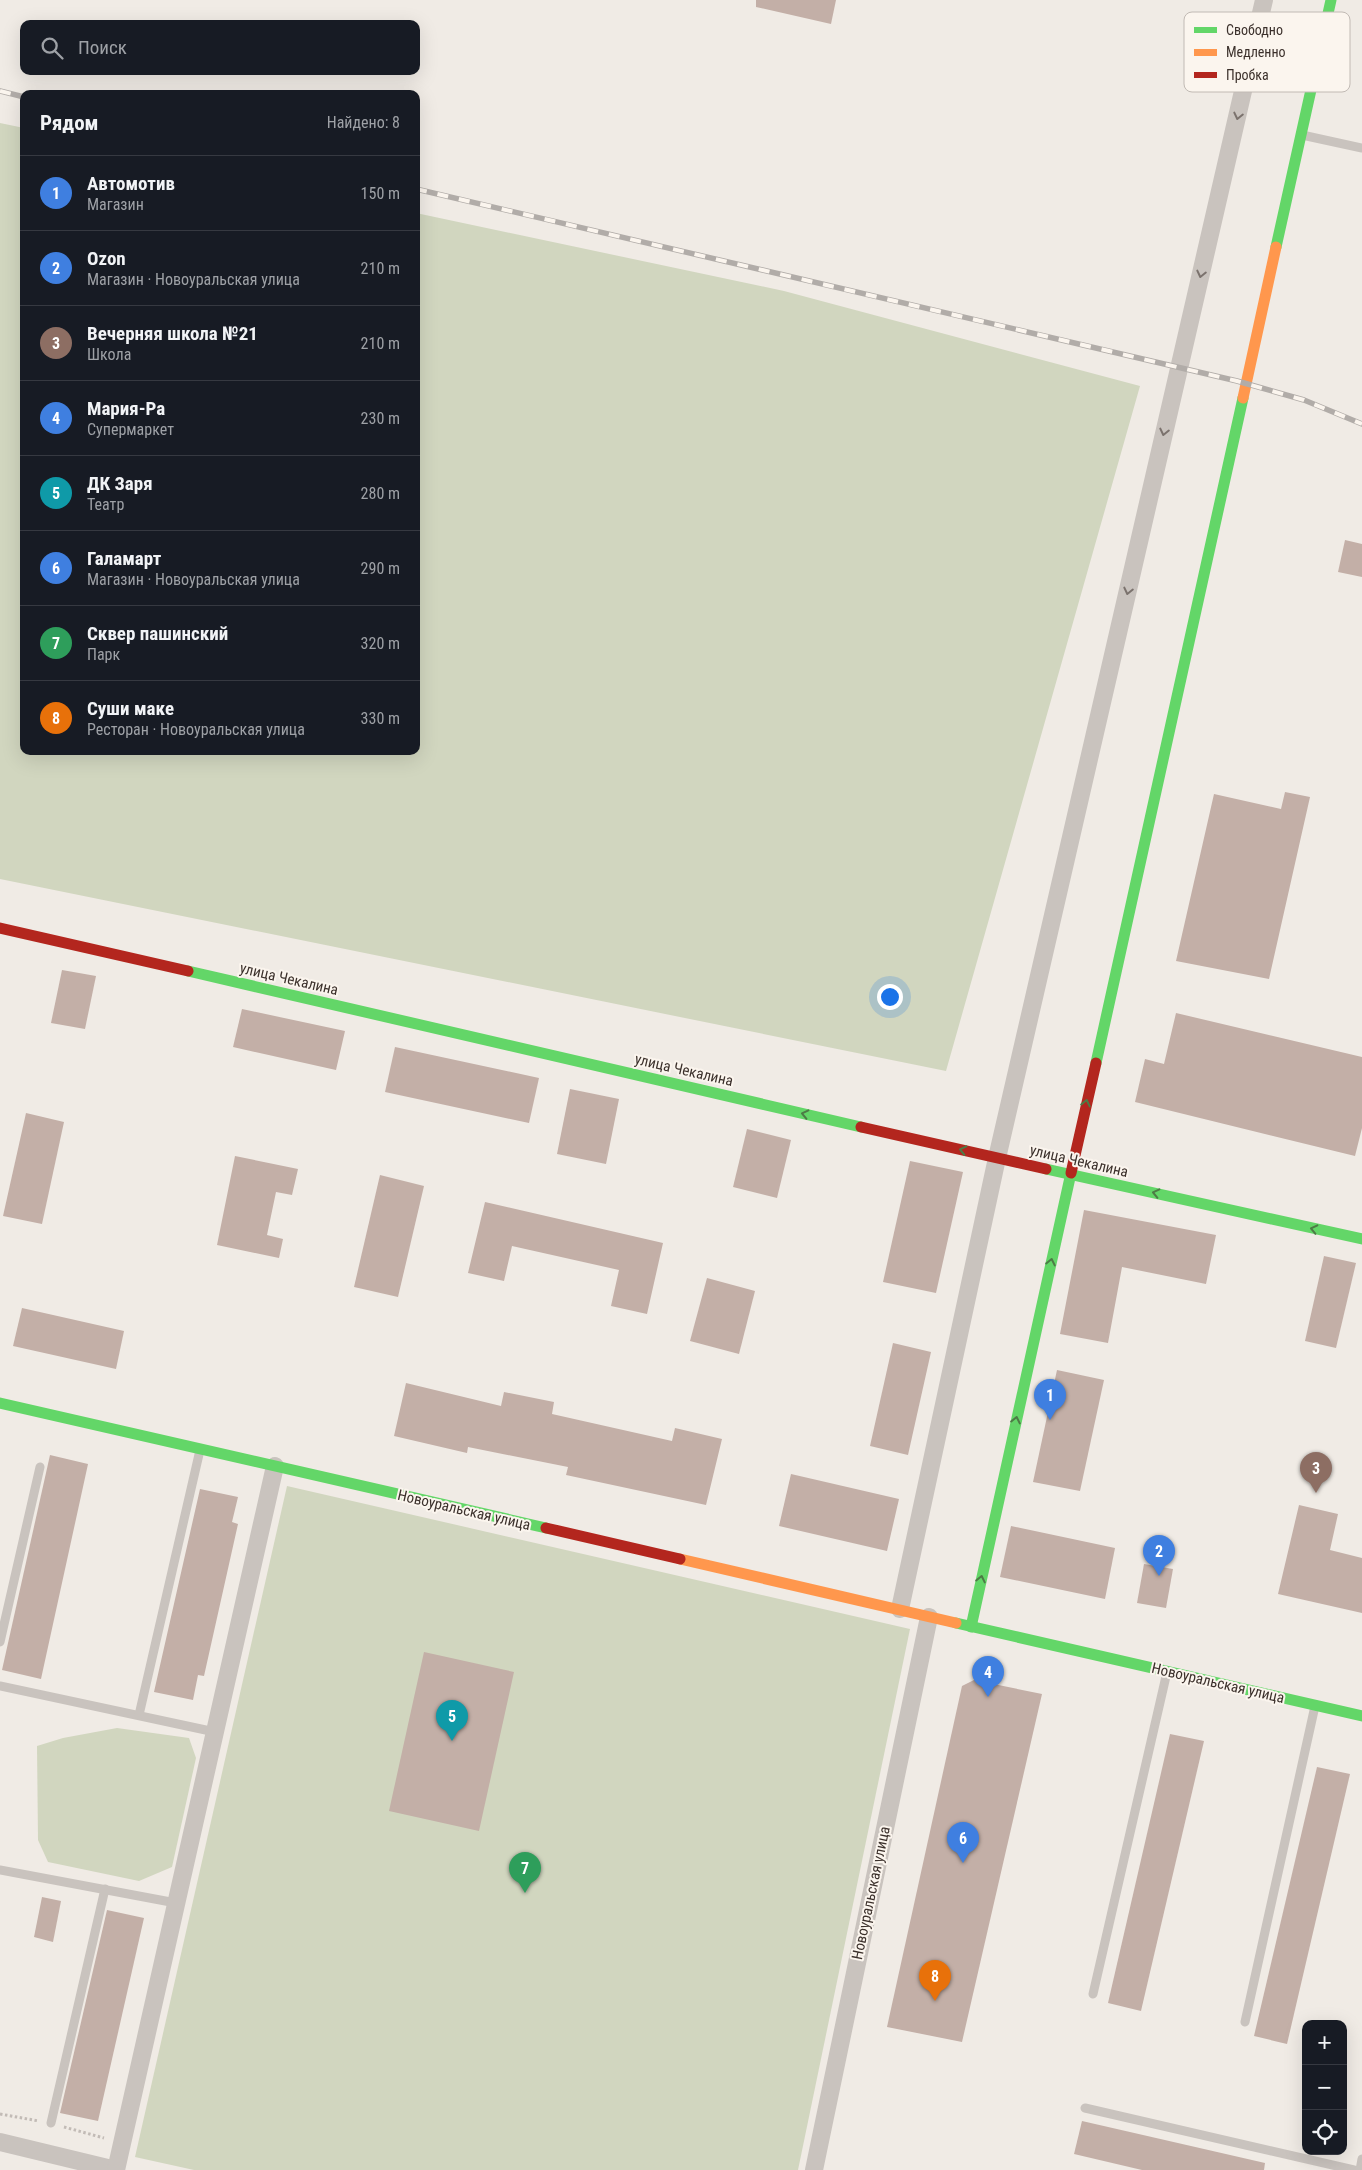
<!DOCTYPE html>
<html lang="ru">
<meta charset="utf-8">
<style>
body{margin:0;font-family:"Roboto Condensed",sans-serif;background:#242831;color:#f1f3f6}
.controls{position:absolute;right:15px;bottom:15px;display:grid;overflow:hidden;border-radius:10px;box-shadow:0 5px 20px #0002}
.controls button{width:45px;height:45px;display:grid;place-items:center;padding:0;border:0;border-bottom:1px solid #363941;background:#171b24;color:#f1f3f6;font:25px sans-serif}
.you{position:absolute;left:889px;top:996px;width:18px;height:18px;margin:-12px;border:4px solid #fff;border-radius:50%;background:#1a73e8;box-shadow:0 0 0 8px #1a73e833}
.badge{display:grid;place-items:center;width:32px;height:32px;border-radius:50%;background:#7a716c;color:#fff;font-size:16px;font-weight:700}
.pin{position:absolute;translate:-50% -41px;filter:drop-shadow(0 1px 2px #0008)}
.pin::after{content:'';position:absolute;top:26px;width:18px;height:15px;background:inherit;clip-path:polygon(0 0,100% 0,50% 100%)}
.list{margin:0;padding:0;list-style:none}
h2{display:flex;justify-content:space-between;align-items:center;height:65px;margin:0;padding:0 20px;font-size:21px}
h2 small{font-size:16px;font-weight:400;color:#9ea1a6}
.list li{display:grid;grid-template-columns:32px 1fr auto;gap:15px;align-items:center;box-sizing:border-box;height:75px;padding:0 20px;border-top:1px solid #363941}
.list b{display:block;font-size:19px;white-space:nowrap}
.list p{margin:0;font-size:16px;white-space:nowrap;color:#9ea1a6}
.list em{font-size:16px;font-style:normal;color:#9ea1a6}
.icon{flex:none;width:28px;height:28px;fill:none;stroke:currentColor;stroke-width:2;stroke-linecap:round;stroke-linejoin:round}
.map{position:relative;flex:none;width:1362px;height:2170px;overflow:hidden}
.search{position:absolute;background:#171b24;box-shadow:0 5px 20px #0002;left:20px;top:20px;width:400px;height:55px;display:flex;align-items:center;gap:12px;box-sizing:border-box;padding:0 18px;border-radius:10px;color:#9ea1a6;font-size:19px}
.panel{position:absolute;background:#171b24;box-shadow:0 5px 20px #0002;left:20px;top:90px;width:400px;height:665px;border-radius:10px}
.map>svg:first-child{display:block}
.green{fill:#d1d6bf}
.building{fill:#c3afa7}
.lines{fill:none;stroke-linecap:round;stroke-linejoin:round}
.path{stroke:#c2bbb6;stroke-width:3;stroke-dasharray:2.5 2.5;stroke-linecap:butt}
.lane{stroke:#c9c3be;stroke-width:9}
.street{stroke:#c9c3be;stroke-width:18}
.fast{stroke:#63d668;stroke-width:11}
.slow{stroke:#ff974d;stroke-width:11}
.jam{stroke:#b3261e;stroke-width:11}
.rail-casing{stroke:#b1aca8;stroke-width:5.5}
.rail{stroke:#fbf5ee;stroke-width:4;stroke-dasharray:11;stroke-linecap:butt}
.oneway{stroke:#7b726d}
.oneway2{stroke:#4d7b46}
.labels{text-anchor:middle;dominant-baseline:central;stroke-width:4;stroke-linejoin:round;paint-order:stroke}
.street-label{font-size:15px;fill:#3b302b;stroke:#fbf5ee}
.key{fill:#fbf5ee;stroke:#c1bab4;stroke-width:1}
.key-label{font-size:14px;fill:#3b302b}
</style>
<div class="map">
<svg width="1362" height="2170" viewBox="0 0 1362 2170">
<rect width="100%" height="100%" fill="#f0ebe5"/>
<g class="green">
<polygon points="0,123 24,128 24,751 416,751 416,213 784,291 1140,386 946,1071 0,879"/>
<polygon points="287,1486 910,1629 798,2170 194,2170 135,2157"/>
<polygon points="117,1728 189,1738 196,1758 172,1867 139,1881 48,1862 38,1840 37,1746 63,1738"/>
</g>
<g class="building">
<polygon points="756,0 836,0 831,24 756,7"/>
<polygon points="1345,540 1362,544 1362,577 1338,572"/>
<polygon points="1285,792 1310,797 1269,979 1176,961 1214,794 1281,809"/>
<polygon points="62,970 96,976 85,1029 51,1023"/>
<polygon points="242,1009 345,1031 336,1070 233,1047"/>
<polygon points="1176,1013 1362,1057 1362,1128 1355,1156 1135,1102 1145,1059 1164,1064"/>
<polygon points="395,1047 539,1078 529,1123 385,1092"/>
<polygon points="570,1089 619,1099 606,1164 557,1154"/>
<polygon points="26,1113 64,1122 42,1224 3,1216"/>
<polygon points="747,1129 791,1140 777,1198 733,1187"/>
<polygon points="235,1156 298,1169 292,1195 276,1192 267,1235 283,1239 279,1258 217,1245"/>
<polygon points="910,1161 963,1172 936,1293 883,1282"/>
<polygon points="380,1175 424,1186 398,1297 354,1287"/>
<polygon points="485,1202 663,1243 647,1314 611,1306 619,1270 512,1246 504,1281 468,1273"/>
<polygon points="1084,1210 1216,1235 1206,1284 1122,1267 1108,1343 1060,1334"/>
<polygon points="1324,1256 1356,1263 1336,1348 1305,1341"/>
<polygon points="707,1278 755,1291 739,1354 690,1341"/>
<polygon points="22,1308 124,1331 116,1369 13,1346"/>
<polygon points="893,1343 931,1352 908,1455 870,1446"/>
<polygon points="1057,1370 1104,1380 1080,1491 1033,1482"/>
<polygon points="406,1383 501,1406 504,1392 554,1402 552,1414 672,1441 675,1428 722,1439 706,1505 566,1475 568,1467 468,1447 467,1453 394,1436"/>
<polygon points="50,1455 88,1464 41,1679 2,1670"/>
<polygon points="791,1474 899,1499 887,1551 779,1526"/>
<polygon points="200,1489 238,1497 232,1522 238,1524 204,1676 198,1675 193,1700 154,1692"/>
<polygon points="1299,1505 1338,1514 1330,1550 1362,1558 1362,1613 1278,1594"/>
<polygon points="1011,1526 1115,1548 1105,1599 1000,1577"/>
<polygon points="1144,1564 1173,1569 1166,1608 1137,1603"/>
<polygon points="424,1652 514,1672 479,1831 389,1811"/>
<polygon points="974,1680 1042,1694 962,2042 887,2027 962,1686"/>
<polygon points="1170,1734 1204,1741 1141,2011 1108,2003"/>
<polygon points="1317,1767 1350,1774 1287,2044 1254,2036"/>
<polygon points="42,1897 61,1901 53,1942 34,1937"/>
<polygon points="107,1910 144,1918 98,2121 60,2113"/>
<polygon points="1082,2121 1265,2163 1264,2170 1142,2170 1074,2154"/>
</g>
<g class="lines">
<g class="path">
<polyline points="0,2114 39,2121"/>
<polyline points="64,2127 104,2138"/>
</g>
<g class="lane">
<polyline points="1302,135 1362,148"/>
<polyline points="0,1642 40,1467"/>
<polyline points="0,1686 215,1732"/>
<polyline points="139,1715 200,1450"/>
<polyline points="0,1870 176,1903"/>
<polyline points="1093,1994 1167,1672"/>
<polyline points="1245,2022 1315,1706"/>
<polyline points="1085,2108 1354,2170"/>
<polyline points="51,2123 105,1889"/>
<polyline points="1360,2170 1362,2159"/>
</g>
<g class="street">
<polyline points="900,1609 997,1158 1264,0"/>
<polyline points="0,2142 116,2170"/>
<polyline points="116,2170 275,1466"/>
<polyline points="814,2170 929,1617"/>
</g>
<g class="fast">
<polyline points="1276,247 1331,0"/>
<polyline points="188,971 861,1127"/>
<polyline points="1096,1063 1243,398"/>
<polyline points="1046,1169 1362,1239"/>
<polyline points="0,1403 546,1528"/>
<polyline points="956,1623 1362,1716"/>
<polyline points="971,1627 1071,1173"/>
</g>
<g class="slow">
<polyline points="1243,398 1276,247"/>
<polyline points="680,1559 956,1623"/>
</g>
<g class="jam">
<polyline points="0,928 188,971"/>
<polyline points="861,1127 1046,1169"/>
<polyline points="1071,1173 1096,1063"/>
<polyline points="546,1528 680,1559"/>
</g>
<g class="rail-casing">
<g id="rail">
<polyline points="0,91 24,97"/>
<polyline points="416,189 1237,381 1304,400 1362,424"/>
</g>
</g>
<use href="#rail" class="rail"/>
</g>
<defs><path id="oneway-chevron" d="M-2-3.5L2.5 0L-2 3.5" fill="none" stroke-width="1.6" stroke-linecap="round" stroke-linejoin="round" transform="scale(1.25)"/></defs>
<g class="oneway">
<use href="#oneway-chevron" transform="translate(1238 116) rotate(103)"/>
<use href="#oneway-chevron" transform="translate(1201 274) rotate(103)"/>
<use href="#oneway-chevron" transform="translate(1164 432) rotate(103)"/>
<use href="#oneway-chevron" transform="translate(1128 591) rotate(103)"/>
</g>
<g class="oneway2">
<use href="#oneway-chevron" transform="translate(1086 1103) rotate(-77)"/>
<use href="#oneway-chevron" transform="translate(805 1114) rotate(-167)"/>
<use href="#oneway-chevron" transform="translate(963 1150) rotate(-167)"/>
<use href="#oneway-chevron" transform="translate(1156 1193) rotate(-167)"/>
<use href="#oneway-chevron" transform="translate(1314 1229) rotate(-167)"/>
<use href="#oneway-chevron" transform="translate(1051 1262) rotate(-78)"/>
<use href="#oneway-chevron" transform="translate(1016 1420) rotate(-78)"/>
<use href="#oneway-chevron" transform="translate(981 1579) rotate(-78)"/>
</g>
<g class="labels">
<g class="street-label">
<text transform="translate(289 979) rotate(13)">улица Чекалина</text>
<text transform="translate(684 1070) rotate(13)">улица Чекалина</text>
<text transform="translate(1079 1161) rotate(13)">улица Чекалина</text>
<text transform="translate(464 1510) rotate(13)">Новоуральская улица</text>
<text transform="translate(1218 1683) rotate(13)">Новоуральская улица</text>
<text transform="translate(871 1893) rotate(-78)">Новоуральская улица</text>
</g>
</g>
<rect x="1184" y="12" width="166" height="80" rx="8" class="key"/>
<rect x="1194" y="27" width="23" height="6" fill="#63d668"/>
<rect x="1194" y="49" width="23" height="7" fill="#ff974d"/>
<rect x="1194" y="72" width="23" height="6" fill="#b3261e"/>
<g class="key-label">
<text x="1226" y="35">Свободно</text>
<text x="1226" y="57">Медленно</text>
<text x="1226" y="80">Пробка</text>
</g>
</svg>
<div class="controls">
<button>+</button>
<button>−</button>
<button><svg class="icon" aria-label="locate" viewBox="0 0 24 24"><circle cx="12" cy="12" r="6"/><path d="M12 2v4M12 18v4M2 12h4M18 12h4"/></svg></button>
</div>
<div class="you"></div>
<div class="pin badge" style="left:1050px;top:1420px;background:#3f7fe0">1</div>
<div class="pin badge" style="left:1159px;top:1576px;background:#3f7fe0">2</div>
<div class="pin badge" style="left:1316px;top:1493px;background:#8d6e63">3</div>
<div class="pin badge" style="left:988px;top:1697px;background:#3f7fe0">4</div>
<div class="pin badge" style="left:452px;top:1741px;background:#0f9aa8">5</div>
<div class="pin badge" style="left:963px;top:1863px;background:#3f7fe0">6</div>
<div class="pin badge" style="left:525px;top:1893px;background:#2e9e5b">7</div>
<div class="pin badge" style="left:935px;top:2001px;background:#e8710a">8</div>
<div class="search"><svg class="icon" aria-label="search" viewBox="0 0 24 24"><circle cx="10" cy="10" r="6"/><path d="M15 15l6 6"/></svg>Поиск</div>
<section class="panel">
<h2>Рядом<small>Найдено: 8</small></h2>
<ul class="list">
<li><span class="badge" style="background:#3f7fe0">1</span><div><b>Автомотив</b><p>Магазин</p></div><em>150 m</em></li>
<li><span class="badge" style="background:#3f7fe0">2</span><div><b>Ozon</b><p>Магазин · Новоуральская улица</p></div><em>210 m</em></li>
<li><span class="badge" style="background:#8d6e63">3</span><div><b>Вечерняя школа №21</b><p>Школа</p></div><em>210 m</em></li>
<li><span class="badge" style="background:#3f7fe0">4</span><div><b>Мария-Ра</b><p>Супермаркет</p></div><em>230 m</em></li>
<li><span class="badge" style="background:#0f9aa8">5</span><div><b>ДК Заря</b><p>Театр</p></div><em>280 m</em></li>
<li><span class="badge" style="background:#3f7fe0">6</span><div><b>Галамарт</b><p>Магазин · Новоуральская улица</p></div><em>290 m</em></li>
<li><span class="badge" style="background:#2e9e5b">7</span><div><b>Сквер пашинский</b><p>Парк</p></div><em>320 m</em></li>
<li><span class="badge" style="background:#e8710a">8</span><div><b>Суши маке</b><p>Ресторан · Новоуральская улица</p></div><em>330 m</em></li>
</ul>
</section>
</div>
